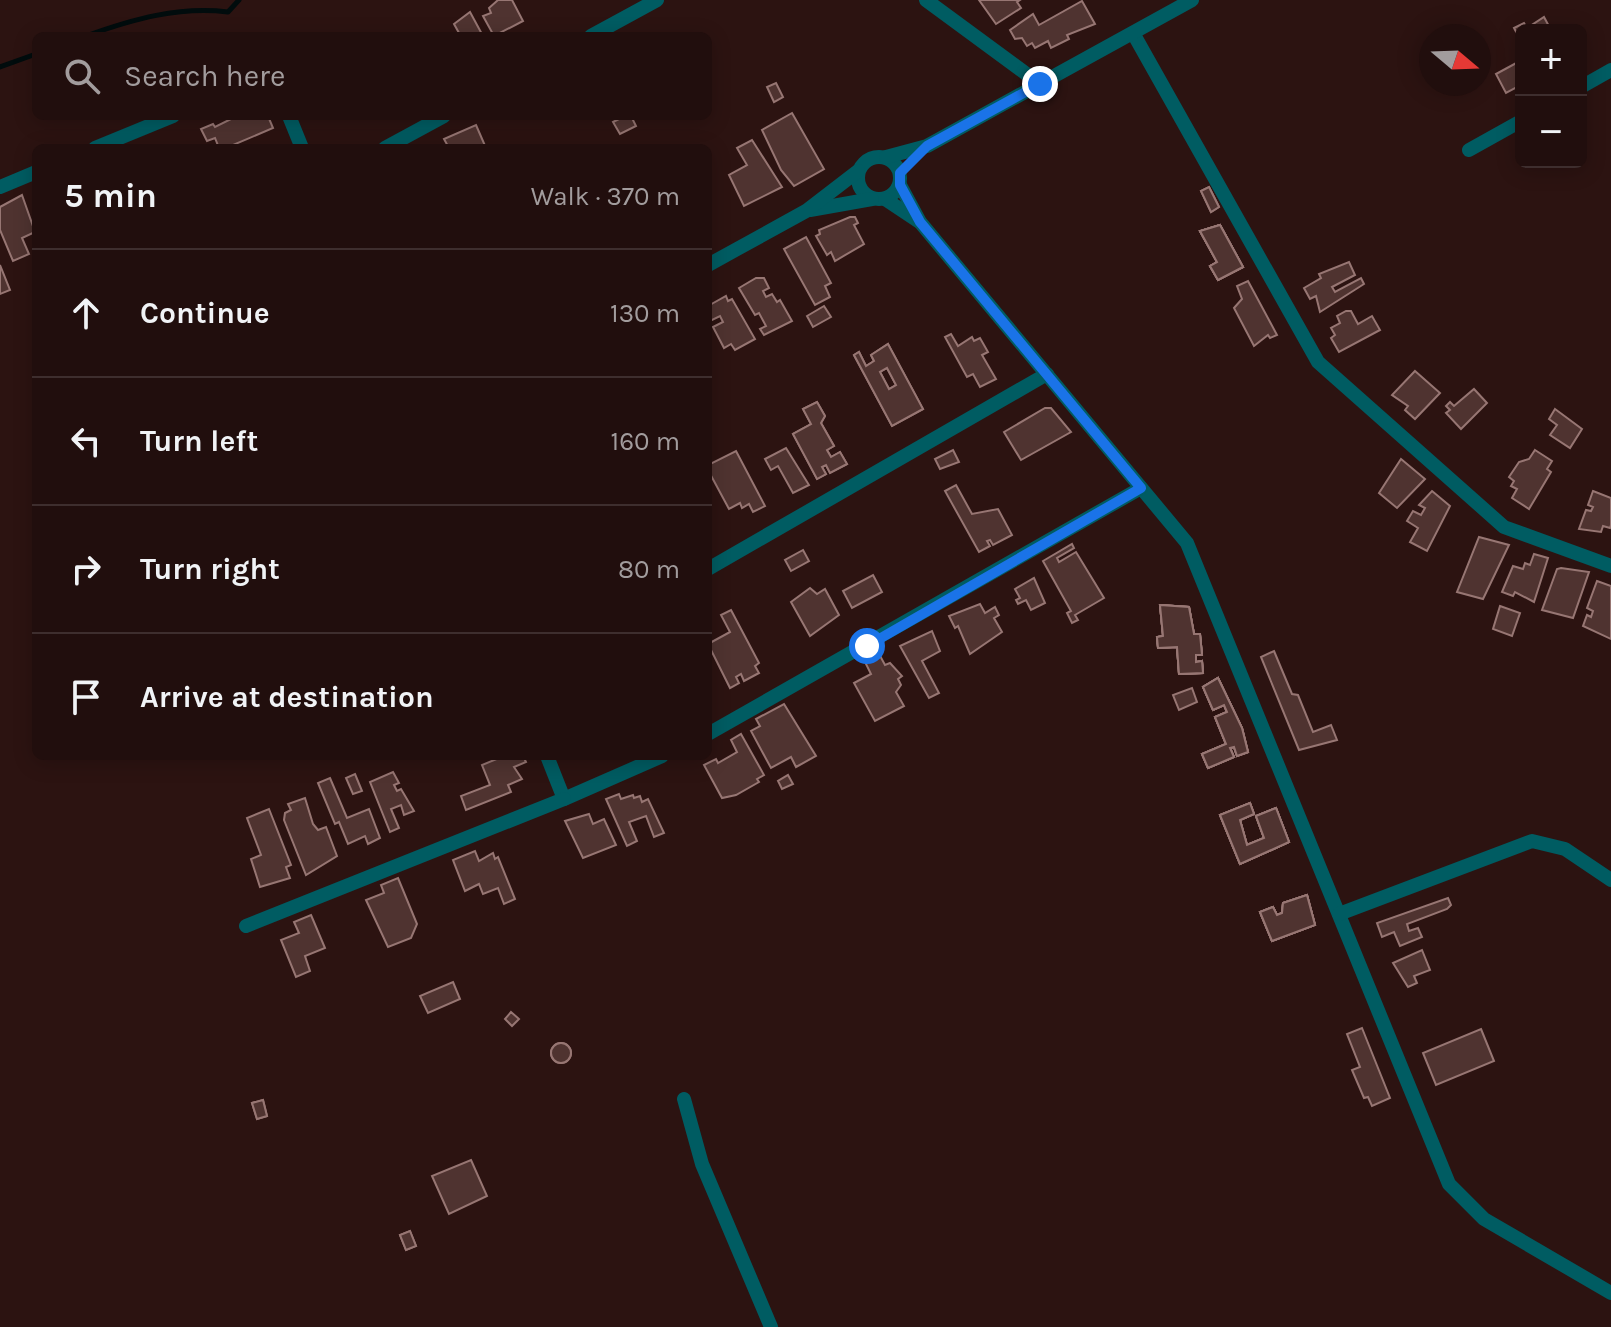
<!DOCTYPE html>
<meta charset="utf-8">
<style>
body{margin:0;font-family:Karla,sans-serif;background:#291716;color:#f1f3f6}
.controls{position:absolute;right:24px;top:24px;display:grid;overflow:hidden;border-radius:12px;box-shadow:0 4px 20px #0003}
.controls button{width:72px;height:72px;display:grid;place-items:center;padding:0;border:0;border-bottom:2px solid #3e2e2e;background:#210e0d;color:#f1f3f6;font:40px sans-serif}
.compass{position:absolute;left:1419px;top:24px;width:72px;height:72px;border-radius:50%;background:#210e0d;box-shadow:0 4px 20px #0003;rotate:109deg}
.stop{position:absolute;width:24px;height:24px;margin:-18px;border:6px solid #1a73e8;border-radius:50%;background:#fff}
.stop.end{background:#1a73e8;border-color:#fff;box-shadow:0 2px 8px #0008}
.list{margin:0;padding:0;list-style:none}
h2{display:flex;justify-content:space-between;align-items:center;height:104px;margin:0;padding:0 32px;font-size:34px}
h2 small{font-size:26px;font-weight:400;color:#a29c9d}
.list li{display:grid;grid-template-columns:52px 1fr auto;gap:24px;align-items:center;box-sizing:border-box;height:128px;padding:0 32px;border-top:2px solid #3e2e2e}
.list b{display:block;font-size:30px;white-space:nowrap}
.list em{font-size:26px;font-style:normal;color:#a29c9d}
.icon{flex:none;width:44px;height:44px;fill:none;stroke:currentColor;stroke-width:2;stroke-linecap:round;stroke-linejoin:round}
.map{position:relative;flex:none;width:1611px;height:1327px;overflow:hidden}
.search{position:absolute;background:#210e0d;box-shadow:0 4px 20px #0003;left:32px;top:32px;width:680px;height:88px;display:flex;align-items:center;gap:20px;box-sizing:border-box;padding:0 28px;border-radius:12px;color:#a29c9d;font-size:30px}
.panel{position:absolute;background:#210e0d;box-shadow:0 4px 20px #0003;left:32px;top:144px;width:680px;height:616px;border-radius:12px}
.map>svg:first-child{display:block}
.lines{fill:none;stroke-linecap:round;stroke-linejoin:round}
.stream{stroke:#010c0d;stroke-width:5}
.building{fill:#4f3330;stroke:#977673;stroke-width:2;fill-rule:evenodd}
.street{stroke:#005c62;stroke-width:14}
.route{stroke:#1a73e8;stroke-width:10}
</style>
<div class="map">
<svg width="1611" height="1327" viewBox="0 0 1611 1327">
<rect width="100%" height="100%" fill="#2c1311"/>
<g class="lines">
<g class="stream">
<path d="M86,36C133,19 179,6 228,12L239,0"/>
<polyline points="0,67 36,54"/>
</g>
</g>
<g class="building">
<polygon points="498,0 512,0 523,21 494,36 483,16 491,13 489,8"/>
<polygon points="979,0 1020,0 1017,2 1021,8 996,24"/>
<polygon points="1082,1 1095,24 1067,35 1069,39 1051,48 1048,41 1035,48 1032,43 1027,46 1022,38 1015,39 1010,30 1033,14 1039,25"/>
<polygon points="470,12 483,36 460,36 459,33 454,24"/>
<polygon points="1544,17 1551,30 1521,30 1521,41 1514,28 1524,23 1527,28"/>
<polygon points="1520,61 1521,85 1506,93 1496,74"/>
<polygon points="776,83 783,97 774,102 767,87"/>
<polygon points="792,113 824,169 794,186 781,170 762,130"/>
<polygon points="237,116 268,116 273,128 226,148 219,148 215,138 207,141 201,129 213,124 215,127"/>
<polygon points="625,116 631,116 636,126 620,134 613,122"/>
<polygon points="476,125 486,148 449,148 444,139"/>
<polygon points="752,140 782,187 744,206 729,175 747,165 737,148"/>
<polygon points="1209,187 1219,207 1211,212 1201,191"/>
<polygon points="1209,187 1219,207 1211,212 1201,191"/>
<polygon points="22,195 35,232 22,238 29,254 13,261 0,230 0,207"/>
<polygon points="850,217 855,217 858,223 854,225 864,244 835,261 831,252 827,255 816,236 820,234 819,230"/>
<polygon points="1220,225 1243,267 1218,280 1210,266 1217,262 1200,231"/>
<polygon points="1220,225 1243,267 1218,280 1210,266 1217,262 1200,231"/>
<polygon points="1220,225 1243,267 1218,280 1210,266 1217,262 1200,231"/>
<polygon points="1220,225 1243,267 1218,280 1210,266 1217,262 1200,231"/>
<polygon points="1220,225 1243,267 1218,280 1210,266 1217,262 1200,231"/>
<polygon points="806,237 831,283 825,286 830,297 815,305 784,249"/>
<polygon points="1349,262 1355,275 1332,287 1335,292 1361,278 1364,284 1320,312 1316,296 1310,299 1304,288 1321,278 1319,274"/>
<polygon points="0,265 10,290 0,294"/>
<polygon points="756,278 764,278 769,288 763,291 766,297 772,294 777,302 780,300 792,321 764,335 760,329 766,326 759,313 755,315 739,288"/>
<polygon points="1248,281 1277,335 1270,338 1268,335 1254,346 1234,308 1242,299 1237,286"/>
<polygon points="726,296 728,301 732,299 755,339 735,350 731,344 724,348 713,327 723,322 720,316 708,322 708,306"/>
<polygon points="824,306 831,317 813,327 807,316"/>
<polygon points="1346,311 1351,311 1358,324 1372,316 1380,330 1339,352 1331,338 1335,335 1331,328 1340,323 1337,316"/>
<polygon points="951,334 958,346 972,337 974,341 980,338 988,352 982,355 996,379 980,387 973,374 967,377 945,337"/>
<path d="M888,344L923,409L892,426L854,355L859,352L866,366L874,361L871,355ZM887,368L896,385L889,389L880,372Z"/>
<path d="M888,344L923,409L892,426L854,355L859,352L866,366L874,361L871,355ZM887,368L896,385L889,389L880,372Z"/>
<polygon points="1415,371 1440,393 1415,419 1405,410 1408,406 1392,395"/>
<polygon points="1474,389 1487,403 1461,429 1446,413 1450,410 1446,406 1450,402 1454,406"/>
<polygon points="817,402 825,416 821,423 834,446 827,450 831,457 840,452 847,464 830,473 826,465 822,467 826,474 817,479 793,434 811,424 803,409"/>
<polygon points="817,402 825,416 821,423 834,446 827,450 831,457 840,452 847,464 830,473 826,465 822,467 826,474 817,479 793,434 811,424 803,409"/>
<polygon points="1045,408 1051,408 1071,432 1021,460 1004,432"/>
<polygon points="1555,409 1582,429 1570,448 1550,435 1557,425 1549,419"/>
<polygon points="786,448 809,485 793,493 778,466 771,470 765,459"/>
<polygon points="953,450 959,462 940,469 935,459"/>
<polygon points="1535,450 1552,461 1547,469 1551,472 1529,509 1512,498 1517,489 1511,486 1514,481 1509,477 1519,462 1529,459"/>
<polygon points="736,451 765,506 753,512 749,504 742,508 740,503 729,509 708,470 708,465"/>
<polygon points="1401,459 1425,479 1397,508 1379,493"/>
<polygon points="956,485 972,514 998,509 1012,535 993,545 990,540 987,541 990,546 979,552 945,491"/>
<polygon points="1432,491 1450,506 1427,551 1410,542 1418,528 1407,521 1413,511 1421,515 1425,508 1419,505"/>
<polygon points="1593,491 1611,498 1611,525 1610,528 1603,526 1601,532 1579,529 1586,510 1591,511 1593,507 1588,505"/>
<polygon points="1479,537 1509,545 1483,599 1457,592"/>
<polygon points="1072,544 1074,548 1057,558 1059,562 1076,552 1104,598 1075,615 1078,620 1072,623 1067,613 1071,611 1043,561"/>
<polygon points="803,550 809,561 791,571 785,560"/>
<polygon points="1534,554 1548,558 1534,602 1515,592 1513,596 1502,592 1513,566 1523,569 1525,563 1530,565"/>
<polygon points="1561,568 1589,572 1573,618 1542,610 1557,569"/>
<polygon points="873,575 882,592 852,608 843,591"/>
<polygon points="1034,578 1045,603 1031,610 1026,600 1018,604 1016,600 1020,598 1015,589"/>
<polygon points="1597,581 1611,586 1611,639 1583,626 1587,615 1591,617 1593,611 1587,608"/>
<polygon points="810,588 817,594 825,589 839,615 810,636 791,602"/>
<polygon points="980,604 985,613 995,607 999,615 994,618 1002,632 970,654 958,626 955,628 949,616"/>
<polygon points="1160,605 1189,607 1194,634 1200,634 1202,655 1196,655 1196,662 1202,661 1203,673 1179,674 1177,647 1158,648 1157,637 1163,636"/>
<polygon points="1160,605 1189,607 1194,634 1200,634 1202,655 1196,655 1196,662 1202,661 1203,673 1179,674 1177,647 1158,648 1157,637 1163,636"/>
<polygon points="1160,605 1189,607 1194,634 1200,634 1202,655 1196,655 1196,662 1202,661 1203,673 1179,674 1177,647 1158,648 1157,637 1163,636"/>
<polygon points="1160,605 1189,607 1194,634 1200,634 1202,655 1196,655 1196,662 1202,661 1203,673 1179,674 1177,647 1158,648 1157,637 1163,636"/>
<polygon points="1160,605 1189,607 1194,634 1200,634 1202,655 1196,655 1196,662 1202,661 1203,673 1179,674 1177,647 1158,648 1157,637 1163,636"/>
<polygon points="1500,606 1520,613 1512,636 1493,629"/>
<polygon points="731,610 759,663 755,666 759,673 744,681 741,674 736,677 739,683 730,688 708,644 730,632 721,615"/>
<polygon points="932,631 940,651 922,661 939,693 929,698 900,646"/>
<polygon points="1274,651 1292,694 1298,695 1313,732 1331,725 1337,740 1299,750 1261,657"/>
<polygon points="878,652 885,665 890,663 902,676 898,679 901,685 896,692 904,706 875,721 854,683 871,674 864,660"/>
<polygon points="1218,678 1242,728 1248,752 1237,756 1234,747 1230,748 1234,757 1208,768 1202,754 1226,744 1215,717 1227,712 1224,705 1213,710 1203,687"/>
<polygon points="1218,678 1242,728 1248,752 1237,756 1234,747 1230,748 1234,757 1208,768 1202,754 1226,744 1215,717 1227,712 1224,705 1213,710 1203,687"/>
<polygon points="1218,678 1242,728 1248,752 1237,756 1234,747 1230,748 1234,757 1208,768 1202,754 1226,744 1215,717 1227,712 1224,705 1213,710 1203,687"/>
<polygon points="1218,678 1242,728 1248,752 1237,756 1234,747 1230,748 1234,757 1208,768 1202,754 1226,744 1215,717 1227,712 1224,705 1213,710 1203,687"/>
<polygon points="1218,678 1242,728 1248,752 1237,756 1234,747 1230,748 1234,757 1208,768 1202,754 1226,744 1215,717 1227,712 1224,705 1213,710 1203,687"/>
<polygon points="1192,688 1197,702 1179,710 1173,695"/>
<polygon points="784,704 816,756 796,767 791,757 771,768 751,731 760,726 756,719"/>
<polygon points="741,734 764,775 757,779 759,782 736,795 722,798 704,765 716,759 718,763 737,752 731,740"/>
<polygon points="504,756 523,756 526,762 514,767 522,779 508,785 511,792 466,810 461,796 490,785 482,765"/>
<polygon points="393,772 399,783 394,785 397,791 401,789 414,811 404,815 401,805 391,809 399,828 390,832 370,782"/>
<polygon points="355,774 362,791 353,794 346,778"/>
<polygon points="788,775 793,784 782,789 778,781"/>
<polygon points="330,778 347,818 369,809 380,838 368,844 365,836 348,844 339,822 335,824 318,783"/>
<polygon points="619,794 621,799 633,795 634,798 640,796 642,802 648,799 664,833 654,837 646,816 629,822 637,841 627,846 606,799"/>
<polygon points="305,798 313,824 318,830 326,827 337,856 306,875 284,820 285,813 291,810 288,804"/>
<polygon points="1250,803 1254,814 1240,820 1247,845 1264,838 1256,816 1276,808 1289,842 1240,864 1220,815"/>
<polygon points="1250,803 1254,814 1240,820 1247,845 1264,838 1256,816 1276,808 1289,842 1240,864 1220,815"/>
<polygon points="1250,803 1254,814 1240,820 1247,845 1264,838 1256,816 1276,808 1289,842 1240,864 1220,815"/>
<polygon points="1250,803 1254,814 1240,820 1247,845 1264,838 1256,816 1276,808 1289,842 1240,864 1220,815"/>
<polygon points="1250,803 1254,814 1240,820 1247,845 1264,838 1256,816 1276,808 1289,842 1240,864 1220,815"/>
<polygon points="269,809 291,865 286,867 290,878 260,887 251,859 261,855 247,818"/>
<polygon points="589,814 593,824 604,819 616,845 583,858 565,821"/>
<polygon points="475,851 479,861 493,853 495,859 498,857 515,899 504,904 498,888 483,894 479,884 465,891 453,860"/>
<polygon points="398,878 417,924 411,938 388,947 366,900 384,893 381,885"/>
<polygon points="1307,895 1315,925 1272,941 1260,912 1273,907 1277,915 1282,913 1283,903"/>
<polygon points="1307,895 1315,925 1272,941 1260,912 1273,907 1277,915 1282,913 1283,903"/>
<polygon points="1307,895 1315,925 1272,941 1260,912 1273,907 1277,915 1282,913 1283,903"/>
<polygon points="1307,895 1315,925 1272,941 1260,912 1273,907 1277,915 1282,913 1283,903"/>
<polygon points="1307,895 1315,925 1272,941 1260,912 1273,907 1277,915 1282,913 1283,903"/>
<polygon points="1448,898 1451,905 1447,909 1407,924 1409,931 1418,928 1422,937 1400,946 1394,932 1382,937 1377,923"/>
<polygon points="311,915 325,948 305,956 310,971 296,977 281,940 299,933 294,922"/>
<polygon points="1422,950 1430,970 1414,976 1417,983 1408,987 1393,963"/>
<polygon points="453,982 460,999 428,1013 420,996"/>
<polygon points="511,1012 519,1019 512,1026 505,1019"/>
<polygon points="1362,1028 1390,1098 1372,1106 1368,1097 1364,1098 1352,1070 1360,1067 1347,1034"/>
<polygon points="1481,1029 1494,1061 1436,1085 1423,1053"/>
<circle cx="561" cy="1053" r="10"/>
<circle cx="561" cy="1053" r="10"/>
<polygon points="263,1100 267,1116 257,1119 252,1103"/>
<polygon points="263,1100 267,1116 257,1119 252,1103"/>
<polygon points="471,1160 487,1196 449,1214 432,1176"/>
<polygon points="410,1231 416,1246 406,1250 400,1235"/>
<polygon points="410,1231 416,1246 406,1250 400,1235"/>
</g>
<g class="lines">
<g class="street">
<polyline points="926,0 1040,84"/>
<polyline points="1133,33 1318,362 1504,527 1611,566"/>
<polyline points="591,36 657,0"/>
<polyline points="1581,87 1611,70"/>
<polyline points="289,116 302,148"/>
<polyline points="95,148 173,116"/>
<polyline points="385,148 444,116"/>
<polyline points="1469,150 1521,121"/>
<circle cx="879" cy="178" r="21"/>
<polyline points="886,157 927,146 1192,0"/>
<polyline points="900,185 920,222 1187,543 1449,1184 1484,1219 1611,1293"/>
<polyline points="0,187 36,172"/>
<polyline points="885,199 918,221"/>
<polyline points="810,210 872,199"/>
<polyline points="708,265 806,211 858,171"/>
<polyline points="708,569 1047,374"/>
<polyline points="708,734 1141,488"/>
<polyline points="547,756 564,799 662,756"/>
<polyline points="1339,914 1532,841 1565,849 1611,880"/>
<polyline points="246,926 564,799"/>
<polyline points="684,1099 702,1164 771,1327"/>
</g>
</g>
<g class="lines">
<polyline class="route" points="867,646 1141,488 920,222 900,185 900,173 927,146 1040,84"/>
</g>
</svg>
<div class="controls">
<button>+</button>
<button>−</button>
</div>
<svg class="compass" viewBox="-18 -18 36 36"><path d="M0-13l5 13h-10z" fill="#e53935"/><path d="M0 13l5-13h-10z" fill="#a29c9d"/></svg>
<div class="stop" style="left:867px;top:646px"></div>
<div class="stop end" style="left:1040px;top:84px"></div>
<div class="search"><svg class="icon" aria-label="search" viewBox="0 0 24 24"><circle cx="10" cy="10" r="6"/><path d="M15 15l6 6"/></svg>Search here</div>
<section class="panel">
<h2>5 min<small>Walk · 370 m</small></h2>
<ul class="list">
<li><svg class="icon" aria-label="ahead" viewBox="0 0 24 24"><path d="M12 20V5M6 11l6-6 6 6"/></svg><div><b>Continue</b></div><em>130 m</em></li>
<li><svg class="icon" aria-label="left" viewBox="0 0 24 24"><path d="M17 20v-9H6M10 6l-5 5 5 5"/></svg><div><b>Turn left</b></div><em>160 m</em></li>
<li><svg class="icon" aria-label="right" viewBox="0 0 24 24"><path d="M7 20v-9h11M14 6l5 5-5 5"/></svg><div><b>Turn right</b></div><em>80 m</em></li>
<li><svg class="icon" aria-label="arrive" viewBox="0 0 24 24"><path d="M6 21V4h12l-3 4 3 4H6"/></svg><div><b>Arrive at destination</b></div></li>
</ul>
</section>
</div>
